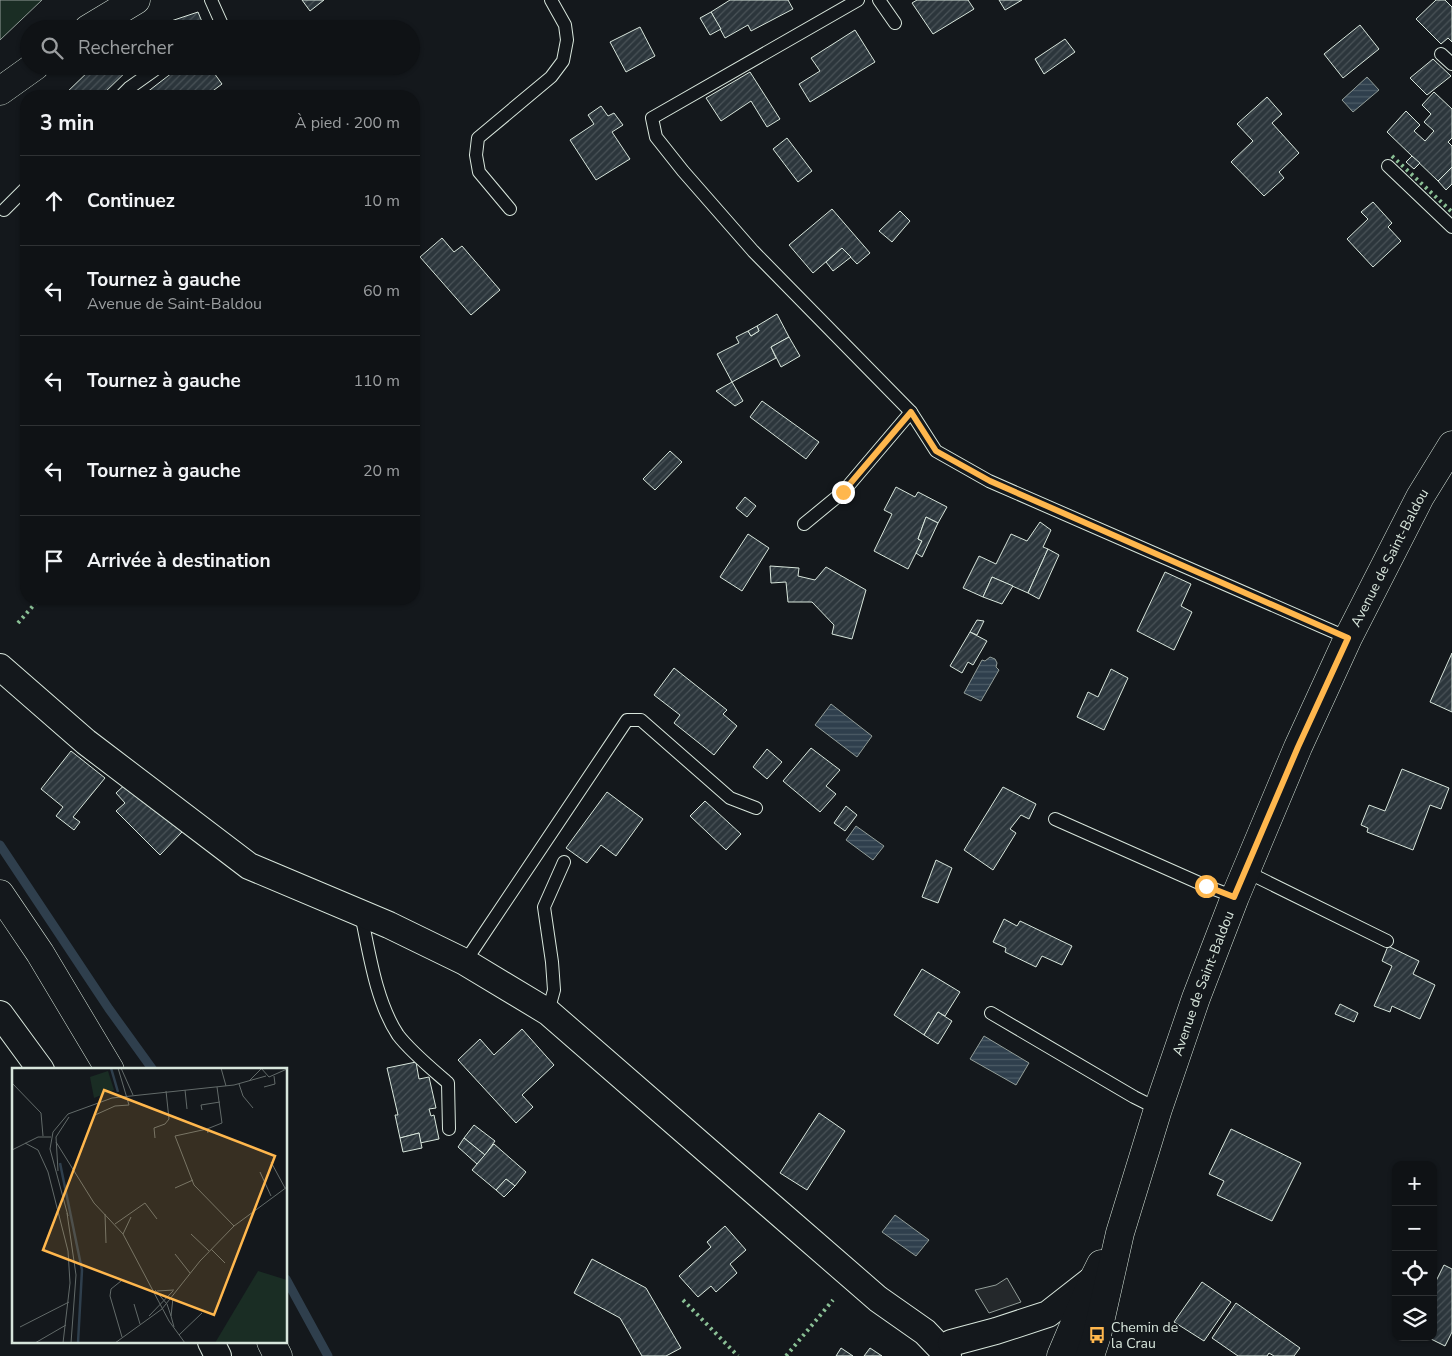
<!DOCTYPE html>
<html lang="fr">
<meta charset="utf-8">
<style>
body{margin:0;font-family:"Nunito Sans",sans-serif;background:#1d2022;color:#f1f3f6}
.controls{position:absolute;right:15px;bottom:15px;display:grid;overflow:hidden;border-radius:10px;box-shadow:0 1px 4px #0004}
.controls button{width:45px;height:45px;display:grid;place-items:center;padding:0;border:0;border-bottom:1px solid #2f3234;background:#0f1215;color:#f1f3f6;font:25px sans-serif}
.stop{position:absolute;width:15px;height:15px;margin:-11px;border:4px solid #ffb74d;border-radius:50%;background:#fff}
.stop.end{background:#ffb74d;border-color:#fff;box-shadow:0 1px 5px #0008}
.list{margin:0;padding:0;list-style:none}
h2{display:flex;justify-content:space-between;align-items:center;height:65px;margin:0;padding:0 20px;font-size:21px}
h2 small{font-size:16px;font-weight:400;color:#9b9ea0}
.list li{display:grid;grid-template-columns:32px 1fr auto;gap:15px;align-items:center;box-sizing:border-box;height:90px;padding:0 20px;border-top:1px solid #2f3234}
.list b{display:block;font-size:19px;white-space:nowrap}
.list p{margin:0;font-size:16px;white-space:nowrap;color:#9b9ea0}
.list em{font-size:16px;font-style:normal;color:#9b9ea0}
.icon{flex:none;width:28px;height:28px;fill:none;stroke:currentColor;stroke-width:2;stroke-linecap:round;stroke-linejoin:round}
.map{position:relative;flex:none;width:1452px;height:1356px;overflow:hidden}
.search{position:absolute;background:#0f1215;box-shadow:0 1px 4px #0004;left:20px;top:20px;width:400px;height:55px;display:flex;align-items:center;gap:12px;box-sizing:border-box;padding:0 18px;border-radius:28px;color:#9b9ea0;font-size:19px}
.panel{position:absolute;background:#0f1215;box-shadow:0 1px 4px #0004;left:20px;top:90px;width:400px;height:515px;border-radius:20px}
.map>svg:first-child{display:block}
.green{fill:#1a2d24;stroke:#939e99}
.parking{fill:#24282b;stroke:#939e99}
.water{fill:url(#water-rules);stroke:#939e99}
.lines{fill:none;stroke-linecap:round;stroke-linejoin:round}
.stream{stroke:#2f3f4d;stroke-width:9}
.building{fill:url(#building-hatch);stroke:#d8e6dc}
.service-casing{stroke:#d8e6dc;stroke-width:14}
.minor-casing{stroke:#d8e6dc;stroke-width:28}
.tertiary-casing{stroke:#d8e6dc;stroke-width:29}
.primary-casing{stroke:#d8e6dc;stroke-width:29}
.service{stroke:#14181c;stroke-width:12}
.minor{stroke:#14181c;stroke-width:26}
.tertiary{stroke:#14181c;stroke-width:28}
.primary{stroke:#14181c;stroke-width:28}
.hedge{stroke:#8ac095;stroke-width:4;stroke-dasharray:2.5 4;stroke-linecap:butt}
.route{stroke:#ffb74d;stroke-width:6}
.labels{text-anchor:middle;dominant-baseline:central;stroke-width:4;stroke-linejoin:round;paint-order:stroke}
.street-label{font-size:14px;fill:#d8e6dc;stroke:#14181c}
.poi-label{font-size:14px;fill:#d8e6dc;stroke:#14181c;text-anchor:start}
.inset-river{fill:none;stroke:#2f3f4d;stroke-width:2.5}
.inset-road{fill:none;stroke:#626a69;stroke-width:1}
.view{fill:#ffb74d;fill-opacity:0.15;stroke:#ffb74d;stroke-width:2.5}
.inset-edge{fill:none;stroke:#d8e6dc;stroke-width:2.5}
</style>
<div class="map">
<svg width="1452" height="1356" viewBox="0 0 1452 1356">
<defs>
<pattern id="water-rules" width="6" height="5" patternUnits="userSpaceOnUse" patternTransform="scale(1.25)"><rect width="6" height="5" fill="#2f3f4d"/><path d="M0 2.5h6" fill="none" stroke="#4c5b66"/></pattern>
<pattern id="building-hatch" width="6" height="6" patternUnits="userSpaceOnUse" patternTransform="scale(1.25)"><rect width="6" height="6" fill="#2c363c"/><path d="M-1 1l2-2M0 6l6-6M5 7l2-2" fill="none" stroke="#4a5358"/></pattern>
</defs>
<rect width="100%" height="100%" fill="#14181c"/>
<polygon class="green" points="0,0 42,0 0,40"/>
<polygon class="parking" points="1007,1278 1021,1302 989,1313 975,1290 996,1285"/>
<g class="water">
<polygon points="1367,77 1379,90 1353,112 1342,100"/>
<polygon points="990,657 995,659 997,663 996,667 999,670 981,701 964,693 982,660 985,661"/>
<polygon points="831,704 872,736 857,757 815,725"/>
<polygon points="856,826 884,846 873,860 846,840"/>
<polygon points="984,1036 1029,1063 1016,1085 970,1059"/>
<polygon points="895,1215 929,1240 916,1256 882,1232"/>
</g>
<g class="lines">
<g class="stream">
<polyline points="0,845 109,1009 153,1070"/>
<polyline points="286,1279 328,1356"/>
</g>
</g>
<g class="building">
<polygon points="302,0 324,0 310,11"/>
<polygon points="730,0 788,0 793,9 751,31 748,25 725,38 711,12"/>
<polygon points="917,0 968,0 974,9 933,34 912,3"/>
<polygon points="999,0 1022,0 1005,10"/>
<polygon points="1436,0 1445,0 1452,7 1452,42 1448,38 1441,44 1416,19"/>
<polygon points="198,12 205,29 147,29"/>
<polygon points="711,12 721,29 710,35 700,18"/>
<polygon points="1360,25 1379,49 1343,78 1324,54"/>
<polygon points="640,27 655,56 626,72 610,42"/>
<polygon points="855,30 875,62 810,102 799,84 820,71 811,58"/>
<polygon points="1065,39 1075,52 1044,74 1035,59"/>
<polygon points="1433,59 1451,76 1427,95 1410,78"/>
<polygon points="94,66 97,66 99,69 102,66 132,66 101,96 63,96"/>
<polygon points="181,66 209,66 222,84 206,96 142,96"/>
<polygon points="750,72 780,119 767,127 751,101 721,121 706,98"/>
<polygon points="1434,92 1452,109 1452,138 1448,142 1452,146 1452,167 1438,181 1387,132 1406,111 1420,125 1414,131 1425,141 1434,131 1424,122 1431,114 1422,105"/>
<polygon points="1267,97 1282,114 1272,123 1299,153 1279,172 1284,178 1264,196 1231,162 1253,141 1237,124"/>
<polygon points="601,106 608,116 614,113 623,125 612,132 630,159 596,180 570,140 594,124 588,115"/>
<polygon points="787,138 812,171 798,182 773,149"/>
<polygon points="1412,156 1420,163 1414,169 1406,162"/>
<polygon points="1452,167 1452,184 1446,190 1438,181"/>
<polygon points="1373,202 1392,223 1388,227 1401,241 1373,267 1347,239 1368,219 1361,212"/>
<polygon points="832,209 870,253 857,264 842,248 813,273 789,245"/>
<polygon points="900,211 910,221 892,242 879,231"/>
<polygon points="442,238 454,252 462,246 500,290 471,315 420,257"/>
<polygon points="842,248 851,257 833,271 826,262"/>
<polygon points="777,314 789,337 771,347 776,358 732,382 717,354 739,343 736,337 748,331 751,336 759,331 757,326"/>
<polygon points="757,326 759,331 751,336 748,331"/>
<polygon points="789,337 800,356 781,367 771,347"/>
<polygon points="732,382 743,401 735,406 716,391"/>
<polygon points="762,401 819,442 806,459 750,417"/>
<polygon points="670,451 682,462 655,490 643,479"/>
<polygon points="896,487 915,497 918,492 947,507 938,523 926,517 918,539 922,541 908,569 874,551 892,514 884,510"/>
<polygon points="745,497 756,506 747,517 736,508"/>
<polygon points="926,517 938,523 922,557 916,553 922,541 918,539"/>
<polygon points="1040,522 1051,530 1043,547 1048,549 1028,593 992,577 983,597 963,588 979,556 996,564 1011,534 1027,541"/>
<polygon points="748,534 769,548 742,591 720,577"/>
<polygon points="1048,549 1059,555 1039,599 1028,593"/>
<polygon points="770,566 799,568 798,576 815,580 826,567 866,590 852,639 832,634 834,625 812,602 788,602 786,582 771,583"/>
<polygon points="1165,572 1191,584 1181,606 1192,612 1174,650 1137,631"/>
<polygon points="992,577 1013,586 1002,604 983,597"/>
<polygon points="977,620 984,621 977,635 970,632"/>
<polygon points="970,632 987,641 973,665 968,662 962,673 950,666"/>
<polygon points="1452,653 1452,712 1430,702"/>
<polygon points="674,668 727,710 723,714 737,726 714,755 674,723 680,715 654,695"/>
<polygon points="1111,669 1128,678 1104,730 1077,717 1088,692 1098,697"/>
<polygon points="811,748 840,770 826,786 836,794 820,812 783,781"/>
<polygon points="767,749 782,762 767,779 753,767"/>
<polygon points="71,751 105,778 73,817 80,822 74,830 56,816 63,807 41,789"/>
<polygon points="1402,769 1449,788 1441,809 1430,805 1413,850 1367,832 1368,828 1361,825 1369,805 1385,811"/>
<polygon points="130,780 182,832 160,855 116,811 125,803 116,793"/>
<polygon points="1003,787 1036,804 1029,819 1021,815 1010,829 1016,833 993,870 964,850"/>
<polygon points="607,792 643,819 616,856 601,845 587,863 566,848"/>
<polygon points="705,801 741,834 726,850 690,816"/>
<polygon points="846,806 857,815 845,831 834,823"/>
<polygon points="936,860 952,868 938,903 922,897"/>
<polygon points="1004,919 1017,926 1020,921 1072,946 1062,965 1042,956 1036,967 1005,952 1006,948 993,942"/>
<polygon points="1388,946 1419,961 1413,974 1435,985 1420,1019 1392,1006 1390,1012 1374,1006 1392,966 1382,961"/>
<polygon points="922,969 960,992 945,1016 938,1012 924,1035 894,1015"/>
<polygon points="1340,1004 1358,1013 1354,1022 1335,1014"/>
<polygon points="938,1012 952,1021 938,1044 924,1035"/>
<polygon points="522,1029 554,1065 522,1095 533,1107 516,1123 458,1060 480,1039 494,1055"/>
<polygon points="416,1062 419,1079 429,1077 436,1108 429,1109 431,1116 434,1115 439,1139 420,1143 419,1133 400,1138 395,1115 398,1115 387,1068"/>
<polygon points="819,1113 845,1131 807,1190 780,1173"/>
<polygon points="474,1125 495,1141 485,1155 464,1138"/>
<polygon points="1231,1129 1301,1163 1272,1221 1217,1195 1224,1181 1209,1174"/>
<polygon points="419,1133 422,1148 403,1152 400,1138"/>
<polygon points="464,1138 485,1155 477,1164 458,1147"/>
<polygon points="494,1144 526,1172 515,1186 506,1179 496,1190 472,1170"/>
<polygon points="506,1179 515,1186 504,1197 496,1190"/>
<polygon points="725,1226 746,1250 730,1264 737,1273 716,1292 711,1286 698,1297 679,1276 711,1247 707,1242"/>
<polygon points="592,1259 646,1288 681,1348 666,1356 642,1356 620,1318 574,1293"/>
<polygon points="1444,1265 1452,1269 1452,1332 1445,1346 1427,1337 1433,1337 1433,1287"/>
<polygon points="1202,1282 1231,1302 1204,1341 1174,1322"/>
<polygon points="1236,1303 1300,1348 1294,1356 1274,1356 1269,1353 1267,1356 1238,1356 1212,1338"/>
<polygon points="841,1348 853,1356 836,1356"/>
<polygon points="870,1348 882,1356 864,1356"/>
</g>
<g class="lines">
<g class="service-casing">
<g id="service">
<polyline points="211,0 224,29"/>
<polyline points="858,0 652,118 656,137 683,171 753,251 911,412 936,451 989,481 1348,638"/>
<polyline points="879,0 895,23"/>
<polyline points="1441,54 1452,64"/>
<polyline points="121,96 129,88 160,66"/>
<polyline points="1388,166 1452,227"/>
<polyline points="510,209 479,172 476,155 478,138 551,77 563,61 567,40 565,25 551,0"/>
<polyline points="4,210 26,188"/>
<polyline points="804,524 843,492 911,412"/>
<polyline points="1055,819 1206,886 1235,897"/>
<polyline points="1245,871 1387,941"/>
<path d="M361,914C369,952 376,1002 398,1035C411,1052 432,1069 448,1083L449,1129"/>
<polyline points="465,962 627,720 641,720 730,798 756,808"/>
<polyline points="548,1012 554,990 552,962 544,907 564,862"/>
<polyline points="991,1013 1134,1097 1158,1109"/>
</g>
</g>
<g class="minor-casing">
<g id="minor">
<polyline points="0,667 86,742 249,866 389,925 465,962 548,1012 878,1299 925,1332 948,1356"/>
<polyline points="0,1014 41,1070"/>
<polyline points="211,1342 218,1356"/>
<polyline points="951,1343 996,1331 1048,1314 1094,1278"/>
</g>
</g>
<g class="tertiary-casing">
<g id="tertiary">
<polyline points="1061,1356 1094,1278 1101,1264"/>
<path id="s1" d="M1090,1356L1097,1335L1120,1233L1158,1109L1196,998L1235,897L1298,747L1348,638L1420,497L1452,445"/>
</g>
</g>
<g class="primary-casing">
<g id="primary">
<polyline points="88,29 136,0"/>
<polyline points="0,91 35,66"/>
<polyline points="0,894 40,953 110,1070"/>
<polyline points="271,1342 278,1356"/>
</g>
</g>
<use href="#service" class="service"/>
<use href="#minor" class="minor"/>
<use href="#tertiary" class="tertiary"/>
<use href="#primary" class="primary"/>
<g class="hedge">
<polyline points="1392,156 1452,212"/>
<polyline points="18,623 39,599"/>
<polyline points="683,1300 738,1356"/>
<polyline points="786,1356 833,1300"/>
</g>
</g>
<g class="lines">
<polyline class="route" points="843,492 911,412 936,451 990,481 1348,638 1298,747 1234,897 1206,886"/>
</g>
<defs>
<g id="bus-bare" transform="scale(1.35)"><path d="M-5-6H5V4H4V6H2V4H-2V6H-4V4H-5ZM-3.5-4V0h7V-4ZM-3.5 1.2v1.5H-2V1.2ZM2 1.2v1.5H3.5V1.2Z" fill="#ffb74d" stroke="#14181c" stroke-width="2.5" paint-order="stroke"/></g>
</defs>
<g fill-rule="evenodd">
<use href="#bus-bare" x="1097" y="1335"/>
</g>
<g class="labels">
<g class="street-label">
<text stroke="none"><textPath href="#s1" startOffset="855">Avenue de Saint-Baldou</textPath></text>
<text stroke="none"><textPath href="#s1" startOffset="390">Avenue de Saint-Baldou</textPath></text>
</g>
<g class="poi-label">
<text x="1111" y="1327">Chemin de<tspan x="1111" dy="16">la Crau</tspan></text>
</g>
</g>
<g transform="translate(12 1068)">
<rect width="275" height="275" fill="#14181c"/>
<path d="M96,3L102,22L82,30L78,9Z" fill="#1a2d24"/>
<path d="M246,203L275,212V275H203Z" fill="#1a2d24"/>
<path class="inset-river" d="M99,0L106,24M48,95L70,202L66,275"/>
<path class="inset-road" d="M109,0L121,27M209,0L214,18M249,0L257,9L275,1M237,13L249,1M0,15L29,45L31,68M227,16L231,28L241,40M252,19L263,16L262,8M173,22L175,41M190,42L189,37L208,34M83,47L103,38L117,37L106,0M195,61L163,68L182,117L222,158M196,65L195,61L210,55L205,19M143,70L142,60L153,56L157,51L154,23M44,74L82,135L111,166L157,253L173,275M13,75L26,82L36,104L56,183L58,215L51,275M0,82L26,69H39M259,94L273,120M46,103L44,69L57,49M248,104L259,128M163,120L181,112M55,145L64,207L59,275M93,146L94,175M56,148L38,81L41,64L56,46L100,30L222,17L254,8M103,156L133,135L145,151M111,166L119,149M179,166L197,183M199,181L213,195M163,186L178,205M109,213L99,221L98,228L110,269M143,222L155,236L159,248M145,223L162,222M161,230L159,248L162,259M122,236L128,256M137,248L161,223M8,259L57,234M167,267L190,245M23,275L54,257M103,275L150,241L188,193L222,158L275,119"/>
<path class="view" d="M92,22L263,88L202,247L31,182Z"/>
<rect width="275" height="275" class="inset-edge"/>
</g>
</svg>
<div class="controls">
<button>+</button>
<button>−</button>
<button><svg class="icon" aria-label="locate" viewBox="0 0 24 24"><circle cx="12" cy="12" r="6"/><path d="M12 2v4M12 18v4M2 12h4M18 12h4"/></svg></button>
<button><svg class="icon" aria-label="layers" viewBox="0 0 24 24"><path d="M12 4l9 5-9 5-9-5zM3 14l9 5 9-5"/></svg></button>
</div>
<div class="stop" style="left:1206px;top:886px"></div>
<div class="stop end" style="left:843px;top:492px"></div>
<div class="search"><svg class="icon" aria-label="search" viewBox="0 0 24 24"><circle cx="10" cy="10" r="6"/><path d="M15 15l6 6"/></svg>Rechercher</div>
<section class="panel">
<h2>3 min<small>À pied · 200 m</small></h2>
<ul class="list">
<li><svg class="icon" aria-label="ahead" viewBox="0 0 24 24"><path d="M12 20V5M6 11l6-6 6 6"/></svg><div><b>Continuez</b></div><em>10 m</em></li>
<li><svg class="icon" aria-label="left" viewBox="0 0 24 24"><path d="M17 20v-9H6M10 6l-5 5 5 5"/></svg><div><b>Tournez à gauche</b><p>Avenue de Saint-Baldou</p></div><em>60 m</em></li>
<li><svg class="icon" aria-label="left" viewBox="0 0 24 24"><path d="M17 20v-9H6M10 6l-5 5 5 5"/></svg><div><b>Tournez à gauche</b></div><em>110 m</em></li>
<li><svg class="icon" aria-label="left" viewBox="0 0 24 24"><path d="M17 20v-9H6M10 6l-5 5 5 5"/></svg><div><b>Tournez à gauche</b></div><em>20 m</em></li>
<li><svg class="icon" aria-label="arrive" viewBox="0 0 24 24"><path d="M6 21V4h12l-3 4 3 4H6"/></svg><div><b>Arrivée à destination</b></div></li>
</ul>
</section>
</div>
